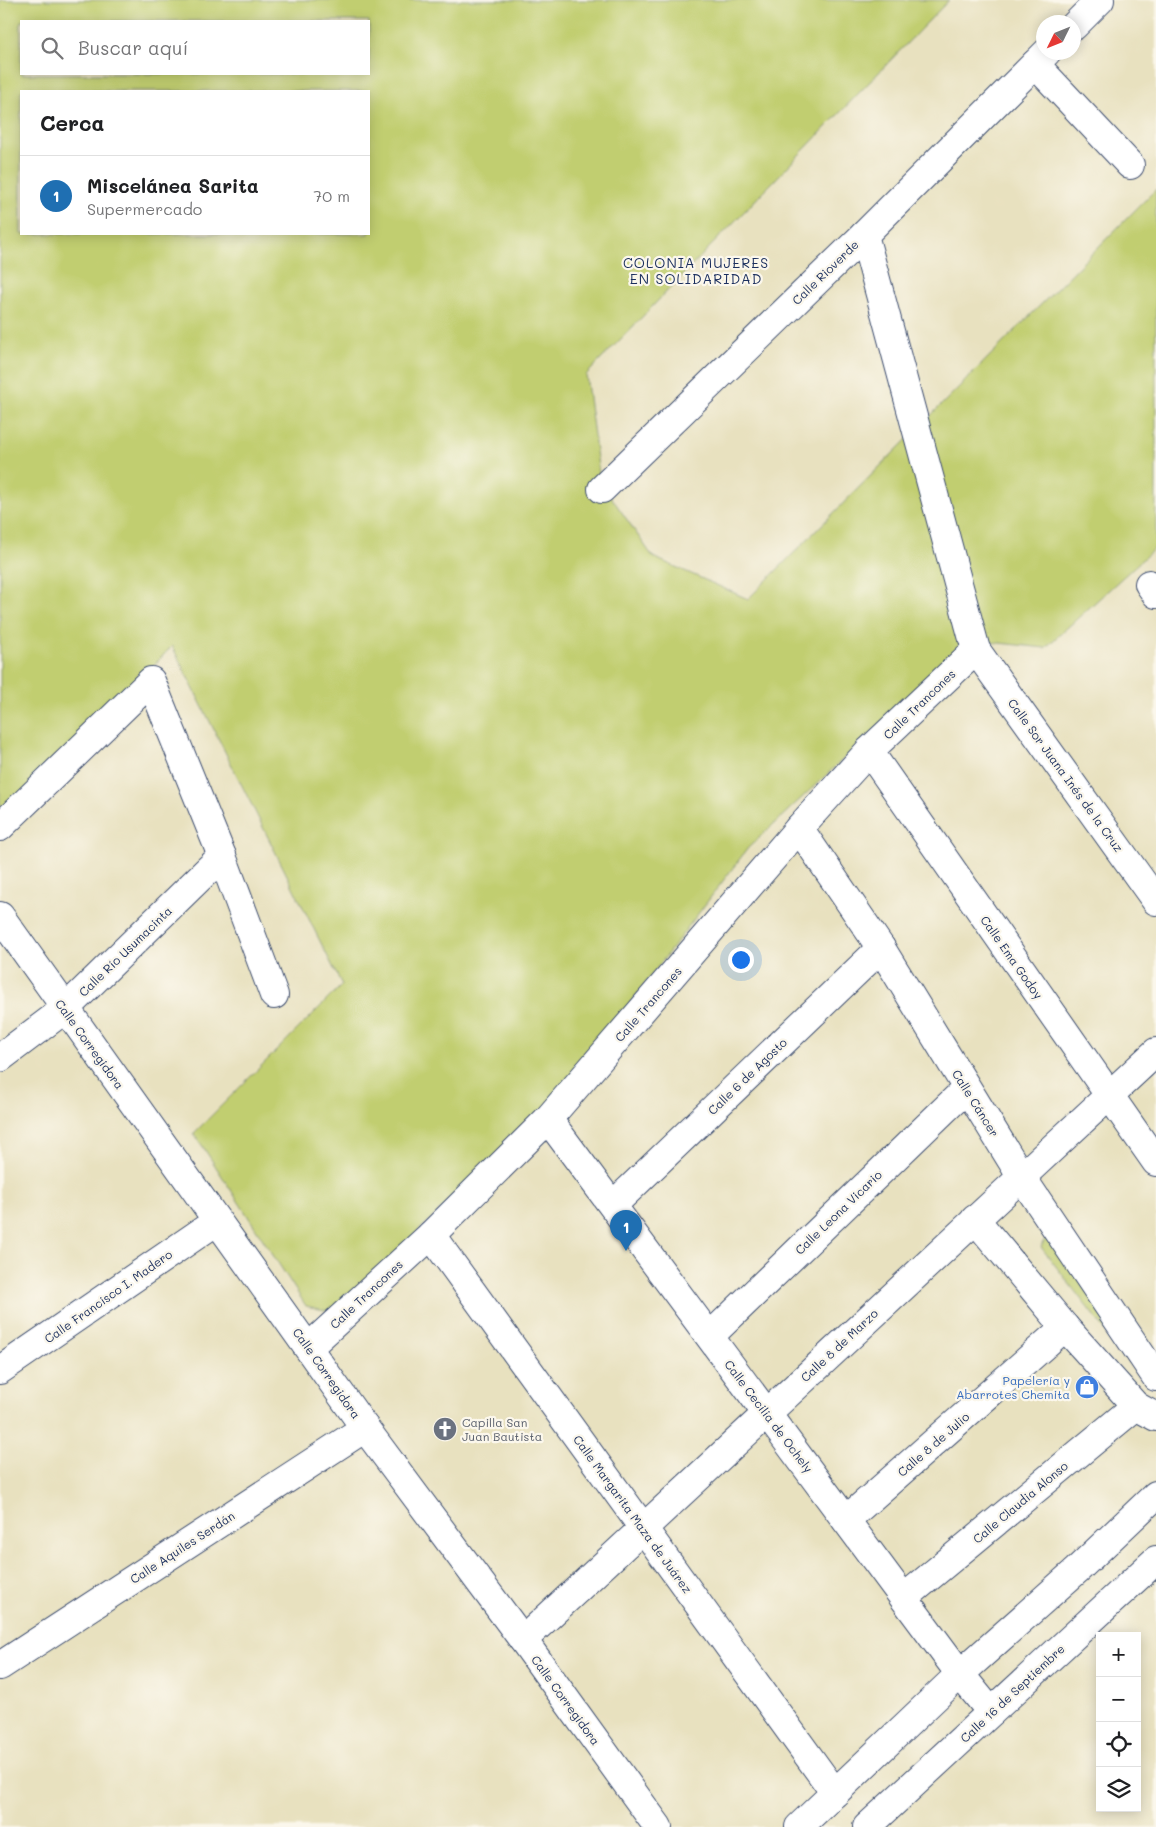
<!DOCTYPE html>
<html lang="es">
<meta charset="utf-8">
<style>
body{margin:0;font-family:Mali,sans-serif;background:#f2f2f2;color:#202124}
.controls{position:absolute;right:15px;bottom:15px;display:grid;overflow:hidden;border-radius:0px;box-shadow:0 2px 12px #0003}
.controls button{width:45px;height:45px;display:grid;place-items:center;padding:0;border:0;border-bottom:1px solid #e0e0e0;background:#fff;color:#202124;font:25px sans-serif}
.compass{position:absolute;left:1036px;top:15px;width:45px;height:45px;border-radius:50%;background:#fff;box-shadow:0 2px 12px #0003;rotate:227deg}
.you{position:absolute;left:740px;top:959px;width:18px;height:18px;margin:-12px;border:4px solid #fff;border-radius:50%;background:#1a73e8;box-shadow:0 0 0 8px #1a73e833}
.badge{display:grid;place-items:center;width:32px;height:32px;border-radius:50%;background:#1f6fb2;color:#fff;font-size:16px;font-weight:700}
.pin{position:absolute;translate:-50% -41px;filter:drop-shadow(0 1px 2px #0008)}
.pin::after{content:'';position:absolute;top:26px;width:18px;height:15px;background:inherit;clip-path:polygon(0 0,100% 0,50% 100%)}
.list{margin:0;padding:0;list-style:none}
h2{display:flex;justify-content:space-between;align-items:center;height:65px;margin:0;padding:0 20px;font-size:21px}
h2 small{font-size:16px;font-weight:400;color:#757577}
.list li{display:grid;grid-template-columns:32px 1fr auto;gap:15px;align-items:center;box-sizing:border-box;height:80px;padding:0 20px;border-top:1px solid #e0e0e0}
.list b{display:block;font-size:19px;white-space:nowrap}
.list p{margin:0;font-size:16px;white-space:nowrap;color:#757577}
.list em{font-size:16px;font-style:normal;color:#757577}
.icon{flex:none;width:28px;height:28px;fill:none;stroke:currentColor;stroke-width:2;stroke-linecap:round;stroke-linejoin:round}
.map{position:relative;flex:none;width:1156px;height:1827px;overflow:hidden}
.search{position:absolute;background:#fff;box-shadow:0 2px 12px #0003;left:20px;top:20px;width:350px;height:55px;display:flex;align-items:center;gap:12px;box-sizing:border-box;padding:0 18px;border-radius:0px;color:#757577;font-size:19px}
.panel{position:absolute;background:#fff;box-shadow:0 2px 12px #0003;left:20px;top:90px;width:350px;height:145px;border-radius:0px}
.map>svg:first-child{display:block}
.green{fill:#c1ce6f;stroke:#6e7e66;fill-rule:evenodd}
.lines{fill:none;stroke-linecap:round;stroke-linejoin:round}
.street-casing{stroke:#3a4a6d;stroke-width:30}
.street{stroke:#fff;stroke-width:28}
.labels{text-anchor:middle;dominant-baseline:central;stroke-width:4.5;stroke-linejoin:round;paint-order:stroke}
.street-label{font-size:12px;fill:#1b2f5e;stroke:#fbf7ec}
.shop-label{font-size:12px;fill:#366cbe;stroke:#fbf7ec;text-anchor:end}
.worship-label{font-size:12px;fill:#5b616d;stroke:#fbf7ec;text-anchor:start}
.neighbourhood-label{font-size:14px;letter-spacing:1px;fill:#1b2f5e;stroke:#fbf7ec}
</style>
<div class="map">
<svg width="1156" height="1827" viewBox="0 0 1156 1827">
<rect width="100%" height="100%" fill="#fbf7ec"/>
<filter id="ink" filterUnits="userSpaceOnUse"><feTurbulence type="fractalNoise" baseFrequency=".02" numOctaves="2"/><feDisplacementMap in="SourceGraphic" scale="10" xChannelSelector="R" yChannelSelector="G"/><feConvolveMatrix kernelMatrix="1 2 1 2 8 2 1 2 1" color-interpolation-filters="sRGB"/></filter>
<filter id="wash" filterUnits="userSpaceOnUse"><feTurbulence type="fractalNoise" baseFrequency=".0096" numOctaves="4" result="noise"/><feDisplacementMap in="SourceGraphic" scale="20" xChannelSelector="R" yChannelSelector="G"/><feGaussianBlur stdDeviation="1.12" result="paint"/><feColorMatrix in="noise" values="0 0 0 0 0 0 0 0 0 0 0 0 0 0 0 0 0 1.4 0 .05"/><feComposite in="paint" operator="in"/></filter>
<g filter="url(#wash)">
<rect width="100%" height="100%" fill="#e8e1bf"/>
<g class="green">
<path d="M0,0H949L586,375L600,481L653,557L748,599L1156,189V547L1045,648L971,640L748,848L560,1096L333,1312L306,1306L194,1133L342,985L172,646L0,828ZM21,21H369V74H21ZM21,91H369V234H21Z"/>
<polygon points="1054,1234 1131,1364 1041,1247 1045,1239"/>
</g>
</g>
<g filter="url(#ink)">
<g class="lines">
<g class="street-casing">
<g id="street">
<polyline points="1074,26 1100,0"/>
<polyline points="1035,64 1130,165"/>
<polyline points="864,235 976,650 1156,901"/>
<polyline points="602,489 864,235 1047,52"/>
<polyline points="1149,584 1156,594"/>
<polyline points="869,751 1156,1162"/>
<polyline points="0,827 151,681 222,856 274,995"/>
<polyline points="799,828 881,948 1021,1176 1156,1377"/>
<polyline points="0,916 365,1428 523,1640 658,1827"/>
<polyline points="0,1058 65,1009 222,856"/>
<polyline points="548,1119 960,1674 991,1712"/>
<polyline points="613,1205 881,948"/>
<polyline points="975,1219 1065,1327 1136,1406 1156,1417"/>
<polyline points="431,1235 835,1793"/>
<polyline points="710,1336 966,1089"/>
<polyline points="309,1347 431,1235 548,1119 799,828 869,751 976,650"/>
<polyline points="0,1370 217,1221"/>
<polyline points="846,1520 1065,1327"/>
<polyline points="904,1598 1136,1406"/>
<polyline points="523,1640 1156,1052"/>
<polyline points="0,1666 365,1428"/>
<polyline points="799,1827 960,1674 1077,1570 1156,1495"/>
<polyline points="867,1827 1156,1560"/>
</g>
</g>
<use href="#street" class="street"/>
</g>
</g>
<defs>
<g id="shop-disc" transform="scale(1.25)"><circle r="9.5" fill="#3f7fe0" stroke="#fbf7ec"/><path d="M-5-2.5h2.3a2.7 3.5 0 0 1 5.4 0H5L5.5 6h-11ZM-1.5-2.5h3a1.5 2.3 0 0 0-3 0Z" fill="#fff"/></g>
<g id="church-disc" transform="scale(1.25)"><circle r="9.5" fill="#6b7280" stroke="#fbf7ec"/><path d="M-1.2-6h2.4v3.5h3.3v2.4h-3.3V6h-2.4V-.1h-3.3v-2.4h3.3Z" fill="#fff"/></g>
</defs>
<g fill-rule="evenodd">
<use href="#shop-disc" x="1087" y="1387"/>
<use href="#church-disc" x="445" y="1429"/>
</g>
<g class="labels">
<g class="street-label">
<text transform="translate(825 272) rotate(-44)">Calle Rioverde</text>
<text transform="translate(919 704) rotate(-44)">Calle Trancones</text>
<text transform="translate(1066 775) rotate(54)">Calle Sor Juana Inés de la Cruz</text>
<text transform="translate(125 951) rotate(-44)">Calle Río Usumacinta</text>
<text transform="translate(1012 957) rotate(55)">Calle Ema Godoy</text>
<text transform="translate(648 1004) rotate(-49)">Calle Trancones</text>
<text transform="translate(90 1044) rotate(54)">Calle Corregidora</text>
<text transform="translate(747 1076) rotate(-44)">Calle 6 de Agosto</text>
<text transform="translate(976 1103) rotate(58)">Calle Cáncer</text>
<text transform="translate(838 1212) rotate(-44)">Calle Leona Vicario</text>
<text transform="translate(366 1294) rotate(-43)">Calle Trancones</text>
<text transform="translate(108 1296) rotate(-35)">Calle Francisco I. Madero</text>
<text transform="translate(839 1345) rotate(-43)">Calle 8 de Marzo</text>
<text transform="translate(327 1373) rotate(55)">Calle Corregidora</text>
<text transform="translate(769 1416) rotate(53)">Calle Cecilia de Ochely</text>
<text transform="translate(933 1444) rotate(-41)">Calle 8 de Julio</text>
<text transform="translate(1020 1502) rotate(-40)">Calle Claudia Alonso</text>
<text transform="translate(633 1514) rotate(54)">Calle Margarita Maza de Juárez</text>
<text transform="translate(182 1547) rotate(-33)">Calle Aquiles Serdán</text>
<text transform="translate(1012 1693) rotate(-43)">Calle 16 de Septiembre</text>
<text transform="translate(566 1700) rotate(54)">Calle Corregidora</text>
</g>
<g class="shop-label">
<text x="1070" y="1380">Papelería y<tspan x="1070" dy="14">Abarrotes Chemita</tspan></text>
</g>
<g class="worship-label">
<text x="462" y="1422">Capilla San<tspan x="462" dy="14">Juan Bautista</tspan></text>
</g>
<g class="neighbourhood-label">
<text x="696" y="262">COLONIA MUJERES<tspan x="696" dy="16">EN SOLIDARIDAD</tspan></text>
</g>
</g>
</svg>
<div class="controls">
<button>+</button>
<button>−</button>
<button><svg class="icon" aria-label="locate" viewBox="0 0 24 24"><circle cx="12" cy="12" r="6"/><path d="M12 2v4M12 18v4M2 12h4M18 12h4"/></svg></button>
<button><svg class="icon" aria-label="layers" viewBox="0 0 24 24"><path d="M12 4l9 5-9 5-9-5zM3 14l9 5 9-5"/></svg></button>
</div>
<svg class="compass" viewBox="-18 -18 36 36"><path d="M0-13l5 13h-10z" fill="#e53935"/><path d="M0 13l5-13h-10z" fill="#757577"/></svg>
<div class="you"></div>
<div class="pin badge" style="left:626px;top:1251px">1</div>
<div class="search"><svg class="icon" aria-label="search" viewBox="0 0 24 24"><circle cx="10" cy="10" r="6"/><path d="M15 15l6 6"/></svg>Buscar aquí</div>
<section class="panel">
<h2>Cerca<small></small></h2>
<ul class="list">
<li><span class="badge">1</span><div><b>Miscelánea Sarita</b><p>Supermercado</p></div><em>70 m</em></li>
</ul>
</section>
</div>
